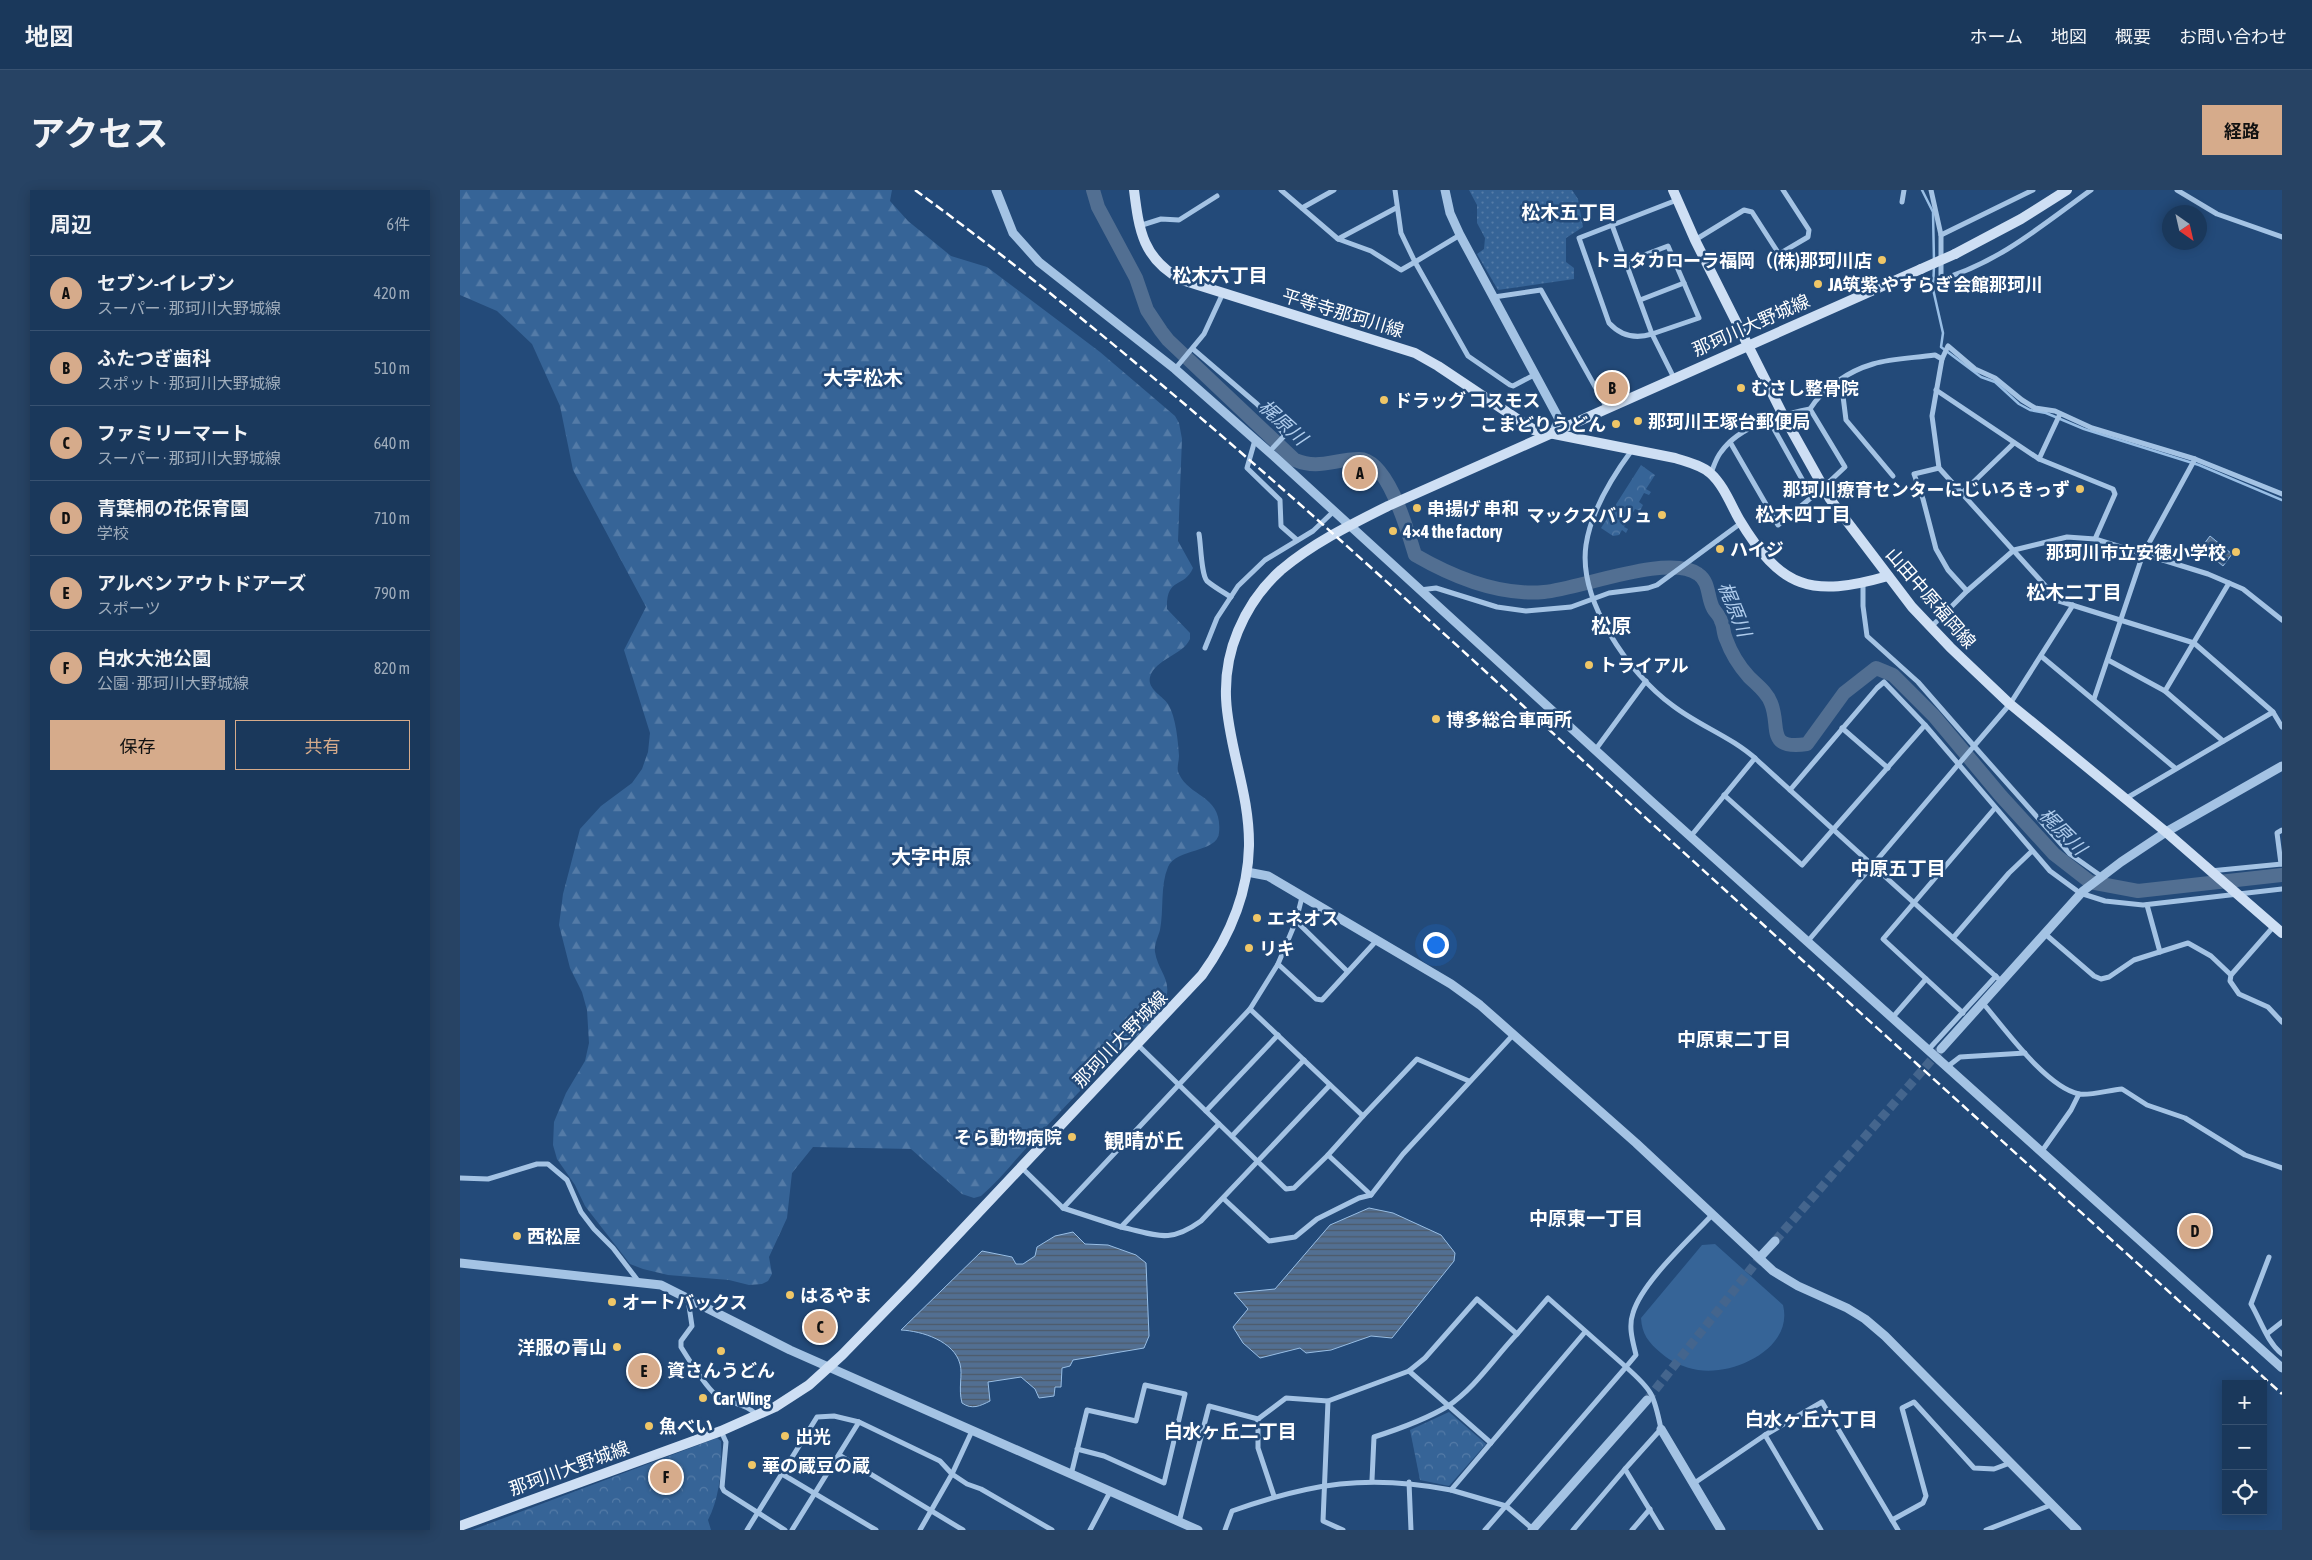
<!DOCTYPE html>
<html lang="ja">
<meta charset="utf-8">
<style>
body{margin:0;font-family:"Asap Condensed","Noto Sans JP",sans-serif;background:#274364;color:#f1f3f6}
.controls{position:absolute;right:15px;bottom:15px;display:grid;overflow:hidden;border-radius:0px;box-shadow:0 2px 12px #0003}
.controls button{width:45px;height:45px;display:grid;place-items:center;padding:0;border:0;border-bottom:1px solid #385271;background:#1a385b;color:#f1f3f6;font:25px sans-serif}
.compass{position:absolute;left:1702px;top:15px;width:45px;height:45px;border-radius:50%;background:#1a385b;box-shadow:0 2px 12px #0003;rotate:146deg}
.you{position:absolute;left:975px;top:754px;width:18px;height:18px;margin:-12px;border:4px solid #fff;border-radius:50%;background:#1a73e8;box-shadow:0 0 0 8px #1a73e833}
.badge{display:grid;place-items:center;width:32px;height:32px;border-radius:50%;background:#d6ab8b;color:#111;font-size:16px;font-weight:700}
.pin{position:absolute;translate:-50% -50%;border:2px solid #fff;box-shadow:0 1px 5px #0006}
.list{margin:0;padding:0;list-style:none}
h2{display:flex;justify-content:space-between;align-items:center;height:65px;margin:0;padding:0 20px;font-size:21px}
h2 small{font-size:16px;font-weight:400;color:#9facbb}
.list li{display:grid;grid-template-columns:32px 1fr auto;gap:15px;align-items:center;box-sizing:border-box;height:75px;padding:0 20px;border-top:1px solid #385271}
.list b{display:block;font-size:19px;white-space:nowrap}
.list p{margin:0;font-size:16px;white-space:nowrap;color:#9facbb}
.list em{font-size:16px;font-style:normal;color:#9facbb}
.actions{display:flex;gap:10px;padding:15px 20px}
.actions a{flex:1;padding:11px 0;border:1px solid #d6ab8b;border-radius:0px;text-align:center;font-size:18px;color:#d6ab8b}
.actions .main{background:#d6ab8b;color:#111}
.icon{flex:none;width:28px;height:28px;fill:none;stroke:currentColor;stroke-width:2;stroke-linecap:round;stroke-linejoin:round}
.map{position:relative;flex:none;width:1822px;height:1340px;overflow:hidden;border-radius:0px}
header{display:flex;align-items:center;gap:30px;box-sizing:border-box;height:70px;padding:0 25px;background:#1a385b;border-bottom:1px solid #385271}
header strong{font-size:24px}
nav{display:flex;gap:28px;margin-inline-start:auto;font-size:18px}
.intro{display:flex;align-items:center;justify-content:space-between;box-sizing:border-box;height:120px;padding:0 30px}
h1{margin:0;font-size:35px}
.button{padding:12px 22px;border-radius:0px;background:#d6ab8b;color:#111;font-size:18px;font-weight:700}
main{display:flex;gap:30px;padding:0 30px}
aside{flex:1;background:#1a385b;border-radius:0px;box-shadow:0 2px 12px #0003}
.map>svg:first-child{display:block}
.grass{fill:url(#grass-dots)}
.forest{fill:url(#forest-firs)}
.park{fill:url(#park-crowns)}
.pitch{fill:#366497}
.water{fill:url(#water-rules);stroke:#98bee5}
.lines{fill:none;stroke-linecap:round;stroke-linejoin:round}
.stream{stroke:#98bee5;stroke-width:2.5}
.river{stroke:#526f92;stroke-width:14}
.tertiary-tunnel{stroke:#44658d;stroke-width:9;stroke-dasharray:9 4.5;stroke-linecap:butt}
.minor{stroke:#a4c3e4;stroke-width:5}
.tertiary{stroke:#a4c3e4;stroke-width:9}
.secondary{stroke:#cedff4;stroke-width:10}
.rail{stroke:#fff;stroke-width:2.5;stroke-dasharray:9 4;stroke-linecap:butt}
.minor-bridge{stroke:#a4c3e4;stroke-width:5}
.secondary-bridge{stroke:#cedff4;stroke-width:10}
.poi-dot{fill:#efc667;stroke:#234a79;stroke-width:2}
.labels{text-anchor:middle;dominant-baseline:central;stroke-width:5;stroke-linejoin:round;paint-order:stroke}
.poi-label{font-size:18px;font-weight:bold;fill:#fff;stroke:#234a79;text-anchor:start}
.street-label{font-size:18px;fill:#fff;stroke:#234a79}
.neighbourhood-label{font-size:19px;font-weight:bold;fill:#fff;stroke:#234a79}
.water-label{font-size:19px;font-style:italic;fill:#afccec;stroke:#234a79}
.quarter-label{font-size:20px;font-weight:bold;fill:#fff;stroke:#234a79}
</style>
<header>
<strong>地図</strong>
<nav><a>ホーム</a><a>地図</a><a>概要</a><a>お問い合わせ</a></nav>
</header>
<div class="intro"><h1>アクセス</h1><a class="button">経路</a></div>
<main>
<aside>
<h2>周辺<small>6件</small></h2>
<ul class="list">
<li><span class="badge">A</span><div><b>セブン-イレブン</b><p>スーパー · 那珂川大野城線</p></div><em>420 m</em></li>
<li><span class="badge">B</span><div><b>ふたつぎ歯科</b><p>スポット · 那珂川大野城線</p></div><em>510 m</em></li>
<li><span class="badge">C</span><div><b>ファミリーマート</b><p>スーパー · 那珂川大野城線</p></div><em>640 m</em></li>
<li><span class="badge">D</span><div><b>青葉桐の花保育園</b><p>学校</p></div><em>710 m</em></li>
<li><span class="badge">E</span><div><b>アルペン アウトドアーズ</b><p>スポーツ</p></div><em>790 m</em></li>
<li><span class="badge">F</span><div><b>白水大池公園</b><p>公園 · 那珂川大野城線</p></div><em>820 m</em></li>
</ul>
<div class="actions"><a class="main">保存</a><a>共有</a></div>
</aside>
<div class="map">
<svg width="1822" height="1340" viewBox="0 0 1822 1340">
<defs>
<pattern id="grass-dots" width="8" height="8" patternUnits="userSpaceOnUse" patternTransform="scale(1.25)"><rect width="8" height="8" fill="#366497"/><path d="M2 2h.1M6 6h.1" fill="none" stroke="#547ba7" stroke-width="1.8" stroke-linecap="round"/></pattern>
<pattern id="forest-firs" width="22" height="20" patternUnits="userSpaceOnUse" patternTransform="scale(1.25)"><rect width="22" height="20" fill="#366497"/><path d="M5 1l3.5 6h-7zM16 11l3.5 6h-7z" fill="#547ba7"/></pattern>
<pattern id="park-crowns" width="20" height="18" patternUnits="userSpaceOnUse" patternTransform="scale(1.25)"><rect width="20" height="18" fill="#366497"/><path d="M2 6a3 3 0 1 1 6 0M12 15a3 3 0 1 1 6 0" fill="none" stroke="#547ba7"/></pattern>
<pattern id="water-rules" width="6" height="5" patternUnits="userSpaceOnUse" patternTransform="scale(1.25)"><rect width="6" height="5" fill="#526f92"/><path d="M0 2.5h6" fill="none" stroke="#4e5a68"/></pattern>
</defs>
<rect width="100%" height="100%" fill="#234a79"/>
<polygon class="grass" points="1009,0 1112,0 1118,9 1123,37 1106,48 1106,72 1114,78 1114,89 1038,100 1017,64 1024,59 1025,48 1017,33 1017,15"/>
<path class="forest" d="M0,0H432L430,11L448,31L491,66L527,77L640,162L715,226L719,233L722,249L718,351L733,378C724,399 706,386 707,419L730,443V449C723,465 695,469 690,487C687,499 703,506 708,514C716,527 718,551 719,566C719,572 716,578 719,584C730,608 763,605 759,643C757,663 716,658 708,677C700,696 704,720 700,740C698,747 694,755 695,762C698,782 713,789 705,812C700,829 680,843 668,854C633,886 602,920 570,954C554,971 539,991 521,1006L514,1008L502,1004L451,959L353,957L332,983L327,1028L309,1067L312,1084L308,1091L302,1094L289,1095L269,1090L208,1085L183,1079L170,1074L125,1016L115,995L97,969L93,955L94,932L106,903L125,871L129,853L127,820L122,802L110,778L99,735L103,704L120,639L141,616L172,593L182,579L188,562L190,543L164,460L186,417L113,280L100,216L72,154L37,121L0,105Z"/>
<g class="park">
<polygon points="1181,275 1195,285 1186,299 1191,302 1189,305 1184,303 1179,312 1183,315 1180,321 1175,319 1164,337 1168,339 1166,343 1162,340 1159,345 1153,346 1141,338"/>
<polygon points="989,1222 1026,1254 989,1296 960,1290 950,1240"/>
<path d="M257,1248L261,1251C262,1278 260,1307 248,1330L251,1340H12Z"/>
</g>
<path class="pitch" d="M1255,1054L1323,1115C1334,1158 1274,1186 1238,1180C1225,1178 1211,1172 1201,1163C1188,1152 1182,1144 1181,1128L1242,1055Z"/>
<g class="water">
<polygon points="1750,346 1772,364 1763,376 1741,358"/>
<polygon points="909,1018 933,1023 981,1045 995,1063 994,1071 932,1148 911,1146 871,1160 846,1163 840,1158 800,1168 783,1153 773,1137 788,1119 774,1103 815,1099 870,1035"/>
<path d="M613,1042L625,1054L648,1055L676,1065L686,1073L689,1146L684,1158L613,1170L610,1176L602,1178L601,1197H595L594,1206L579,1208L575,1199L561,1187L528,1192L530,1211C520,1216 512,1220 502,1213C498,1198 503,1185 500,1174C494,1151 462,1141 441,1140L522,1061L552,1067L556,1074H563L575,1066L577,1057L595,1046Z"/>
</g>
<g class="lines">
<g class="stream">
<polyline points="1462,0 1473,22 1474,71"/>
<polyline points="1474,76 1473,99 1483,143 1481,157 1521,187 1535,192 1559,214 1570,220 1586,223 1624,239 1739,275 1822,310"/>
</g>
<path class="river" d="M633,0L638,17L676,88L687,120L701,141L708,150L835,270C859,280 874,269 899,269C928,269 948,342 955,365C993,387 1039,406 1084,402C1119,399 1209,363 1238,384C1250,392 1247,407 1253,418C1255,422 1260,426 1261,431C1264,436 1263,443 1266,449C1271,463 1279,476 1289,487C1297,495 1307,502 1311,513C1321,537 1305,560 1347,554L1384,503L1416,478L1433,485L1474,526L1541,606L1594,664L1630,692L1678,701L1822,685"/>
<g class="tertiary-tunnel">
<polyline points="1315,1051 1480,860"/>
<polyline points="1187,1210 1302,1065"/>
</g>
<g class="minor">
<polyline points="821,0 878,49"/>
<polyline points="935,0 941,43 955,72 941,80 911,61 878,49 936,18"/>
<path d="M1471,0L1481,45V89C1537,74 1585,33 1631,0"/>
<polyline points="1717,0 1757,24 1822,47"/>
<polyline points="1442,12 1444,0"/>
<polyline points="842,18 874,0"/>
<polyline points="1152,35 1192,144 1239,128 1208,56 1166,72"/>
<polyline points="679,36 701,29 719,30 757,6"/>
<polyline points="1000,45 955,72 1008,166 1050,195 1053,196 1074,185"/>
<polyline points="1481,45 1573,0"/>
<polyline points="1235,50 1284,20 1292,22 1319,64 1348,47 1349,40 1323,0"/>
<polyline points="1034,107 1081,100 1147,218"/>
<polyline points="1180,110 1224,93"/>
<polyline points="733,159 797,214 825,245 809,262"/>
<polyline points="715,179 744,144 763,103"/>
<path d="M1214,188L1192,144C1176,149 1161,146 1149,133L1119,48L1217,10"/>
<polyline points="1381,190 1386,230 1433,286"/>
<polyline points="1476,200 1579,269 1653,299 1655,304 1635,349"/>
<polyline points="1350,219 1385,277 1369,292"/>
<polyline points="795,250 787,278 820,310 821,336 837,350"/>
<polyline points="1270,252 1318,335 1352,307 1309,230"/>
<path d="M1172,260C1152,287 1131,321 1126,355C1118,410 1169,484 1212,515C1239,536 1272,547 1297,570C1378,644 1459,718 1541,791"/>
<polyline points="1579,269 1600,224"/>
<polyline points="1479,278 1454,284 1463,309 1476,359 1488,380 1507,401"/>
<path d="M1251,283C1254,276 1256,268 1261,262C1280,235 1321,225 1350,219C1363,198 1389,181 1413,174C1432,168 1455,168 1475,165L1482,169"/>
<polyline points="1502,303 1554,253"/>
<polyline points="1822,304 1735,269 1632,238 1595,221 1575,218 1562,210 1535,188 1515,179 1488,156 1482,169 1472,226 1479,278 1599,411 1734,453 1813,522 1822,537"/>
<path d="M739,344C741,354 741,384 747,391C754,397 763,402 771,407"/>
<polyline points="960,400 976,398 1037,417 1066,421 1111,417 1149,403 1188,398 1197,395 1281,333"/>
<polyline points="1613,415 1550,514 1514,556 1610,664 1641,686"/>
<polyline points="1471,437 1507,401 1554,360 1607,347 1635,349 1748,384 1783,399 1822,430"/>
<polyline points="745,458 757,428 778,396 805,370 853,341 873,322"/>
<polyline points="1581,466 1715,578"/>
<polyline points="1648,470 1705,501 1763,551"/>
<polyline points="1705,501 1769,393"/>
<polyline points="1634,509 1683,364 1735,269"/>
<polyline points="1382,538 1428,578"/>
<polyline points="1136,559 1186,491"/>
<polyline points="1330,600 1417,498 1424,492 1465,535 1590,681 1620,703 1645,711 1683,715 1822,699"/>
<polyline points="1264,605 1342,675 1465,535"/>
<polyline points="1665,609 1813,522"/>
<polyline points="1231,646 1295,568"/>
<polyline points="1821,674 1817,643 1822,640"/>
<polyline points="1750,681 1822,674"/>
<polyline points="1687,715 1700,762"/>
<polyline points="836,731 842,707"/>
<polyline points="1814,736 1771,785 1770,791 1779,804 1808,817 1822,832"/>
<polyline points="1584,743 1634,786 1641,789 1649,787 1674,770 1728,753 1751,766 1771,785"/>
<polyline points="1493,748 1549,683 1572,661"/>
<polyline points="1348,751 1514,556 1458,492 1407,446 1403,416 1403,393"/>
<polyline points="818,774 836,731 887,781"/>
<path d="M1522,812C1545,839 1586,897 1619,904C1629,906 1650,900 1662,899L1687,915L1725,928L1785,965L1822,978"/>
<polyline points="790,819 903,926 868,965"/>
<polyline points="1503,823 1423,749 1535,618"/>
<polyline points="1433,827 1466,789"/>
<polyline points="678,855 826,999 834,998 868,965 911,1005 943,964 1053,845"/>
<polyline points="1468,860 1536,786"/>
<polyline points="1487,877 1500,867 1565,863"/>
<polyline points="746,921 818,845"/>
<polyline points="903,926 957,869 1009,891"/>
<polyline points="772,946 844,870"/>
<polyline points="1582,961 1611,920 1619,904"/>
<polyline points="561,977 603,1018 790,819 818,774 856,809 862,810 917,750"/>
<polyline points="0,988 28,989 77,974 88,974 107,990 121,1022 134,1039 153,1058 179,1092"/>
<polyline points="764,1009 809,1051 835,1047 857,1029 899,1008 911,1005"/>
<polyline points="603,1018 661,1037 759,934"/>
<path d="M661,1037C697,1045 709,1054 741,1031L870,895"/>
<path d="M1809,1067L1791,1114C1801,1131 1807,1152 1822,1164"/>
<path d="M232,1109L229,1116L232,1136L221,1151V1157C229,1170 245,1196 256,1205C268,1213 289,1214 297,1226"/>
<polyline points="1808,1143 1822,1132"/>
<polyline points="949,1181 1031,1253"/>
<polyline points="868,1211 863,1331 883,1340"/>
<polyline points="798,1229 798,1258 814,1306"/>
<polyline points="261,1241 266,1252 262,1297 264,1301 325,1340"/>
<polyline points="1305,1245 1362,1212 1438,1340"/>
<polyline points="379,1265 503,1340"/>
<polyline points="322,1284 416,1340"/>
<polyline points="611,1285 627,1220 676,1231 685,1195 725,1204 704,1293 644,1266 617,1259"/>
<polyline points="949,1292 951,1340"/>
<polyline points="1233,1294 1305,1245 1361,1340"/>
<polyline points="991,1300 1046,1316 1074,1340"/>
<polyline points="1432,1330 1463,1313 1466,1306 1442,1218 1454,1212 1514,1278 1534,1279 1550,1273"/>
<path d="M719,1332L749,1216L798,1229L826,1208L868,1211L949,1181L965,1168L1017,1109L1057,1144C1035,1167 1015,1198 988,1216C965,1230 939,1239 914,1247L912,1290"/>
<polyline points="287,1340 357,1227 374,1226 399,1232 480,1271 492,1284 507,1294 521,1299 592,1340"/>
<polyline points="332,1340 399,1232"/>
<polyline points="460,1340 492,1284 512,1241"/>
<polyline points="630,1340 650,1302"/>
<path d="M765,1340L772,1321C851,1293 908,1284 991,1300L1125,1142"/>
<polyline points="1025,1340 1166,1177 1088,1108 1057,1144"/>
<polyline points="1113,1340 1165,1279"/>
<polyline points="1172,1340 1190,1319"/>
<path d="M1202,1340L1165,1279L1201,1239C1194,1204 1192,1200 1166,1177L1176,1165C1173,1152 1168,1137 1173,1123C1182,1092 1230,1049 1253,1024"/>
<polyline points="1526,1340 1591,1315"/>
</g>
<g class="tertiary">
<polyline points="536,0 553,43 579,72 715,179 816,268 1191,611 1822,1178"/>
<polyline points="985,0 990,23 1000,45 1099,229 1093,243"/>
<polyline points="787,682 808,686 991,794 1020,815 1176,953 1313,1081 1338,1096 1387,1118 1405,1129 1425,1146 1617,1340"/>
<polyline points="1481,859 1623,701 1661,672 1706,642 1822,576"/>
<polyline points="1302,1065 1315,1051"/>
<polyline points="0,1073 201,1095 330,1160 738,1340"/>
<polyline points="1201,1239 1261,1340"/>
<polyline points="1072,1340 1187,1210"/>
</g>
<g class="secondary">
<path d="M674,0C679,41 683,69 722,90L955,163L978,176L1074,240L1215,268C1227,272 1241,275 1250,283C1263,294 1271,315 1279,329C1321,399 1351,408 1428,386"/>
<polyline points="1213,0 1235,50 1323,225 1370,309 1452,417 1490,457 1550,514 1706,642 1822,743"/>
<polyline points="1495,64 1561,29 1607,0"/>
<path d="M0,1336L261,1241L315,1217L349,1195L382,1165L453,1092L742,785C770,746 788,704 789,656C790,579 745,519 778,441C788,417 802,397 821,380C853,353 892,334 928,316L1461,79"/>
</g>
<path class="rail" d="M455,0C692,173 913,379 1130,577C1360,787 1591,995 1822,1204"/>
<polyline class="minor-bridge" points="1352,307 1369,292"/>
<polyline class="secondary-bridge" points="1461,79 1495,64"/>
</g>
<g class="poi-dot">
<circle cx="1422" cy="70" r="5"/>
<circle cx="1358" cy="94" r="5"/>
<circle cx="1281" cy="198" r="5"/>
<circle cx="924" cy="210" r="5"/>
<circle cx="1178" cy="231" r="5"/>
<circle cx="1156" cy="234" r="5"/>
<circle cx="1620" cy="299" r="5"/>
<circle cx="957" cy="318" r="5"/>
<circle cx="1202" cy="325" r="5"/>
<circle cx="933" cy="341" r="5"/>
<circle cx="1260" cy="359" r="5"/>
<circle cx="1776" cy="362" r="5"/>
<circle cx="1129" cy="475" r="5"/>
<circle cx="976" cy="529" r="5"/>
<circle cx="797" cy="728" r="5"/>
<circle cx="789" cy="758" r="5"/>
<circle cx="612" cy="947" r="5"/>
<circle cx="57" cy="1046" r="5"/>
<circle cx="330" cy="1105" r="5"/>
<circle cx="152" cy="1112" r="5"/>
<circle cx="157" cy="1157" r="5"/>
<circle cx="261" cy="1161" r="5"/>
<circle cx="243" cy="1208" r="5"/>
<circle cx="189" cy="1236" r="5"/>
<circle cx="325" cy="1246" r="5"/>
<circle cx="292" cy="1275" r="5"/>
</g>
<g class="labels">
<g class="poi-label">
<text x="1412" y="70" text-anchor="end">トヨタカローラ福岡（(株)那珂川店</text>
<text x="1368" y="94">JA筑紫 やすらぎ会館那珂川</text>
<text x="1291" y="198">むさし整骨院</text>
<text x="934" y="210">ドラッグ コスモス</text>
<text x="1188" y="231">那珂川王塚台郵便局</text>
<text x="1146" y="234" text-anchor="end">こまどりうどん</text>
<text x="1610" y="299" text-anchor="end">那珂川療育センターにじいろきっず</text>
<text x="967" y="318">串揚げ 串和</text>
<text x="1192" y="325" text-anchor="end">マックスバリュ</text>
<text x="943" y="341">4×4 the factory</text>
<text x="1270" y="359">ハイジ</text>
<text x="1766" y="362" text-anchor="end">那珂川市立安徳小学校</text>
<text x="1139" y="475">トライアル</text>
<text x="986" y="529">博多総合車両所</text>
<text x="807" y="728">エネオス</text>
<text x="799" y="758">リキ</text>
<text x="602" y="947" text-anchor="end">そら動物病院</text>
<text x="67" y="1046">西松屋</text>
<text x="340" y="1105">はるやま</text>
<text x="162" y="1112">オートバックス</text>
<text x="147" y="1157" text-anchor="end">洋服の青山</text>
<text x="261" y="1180" text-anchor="middle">資さんうどん</text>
<text x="253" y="1208">Car Wing</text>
<text x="199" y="1236">魚べい</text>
<text x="335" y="1246">出光</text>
<text x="302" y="1275">華の蔵豆の蔵</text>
</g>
<g class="street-label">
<text transform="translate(883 123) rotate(17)">平等寺那珂川線</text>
<text transform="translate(1291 135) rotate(-24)">那珂川大野城線</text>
<text transform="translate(1471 408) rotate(49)">山田中原福岡線</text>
<text transform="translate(660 849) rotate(-46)">那珂川大野城線</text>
<text transform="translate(109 1278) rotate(-20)">那珂川大野城線</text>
</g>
<g class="neighbourhood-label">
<text x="1109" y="22">松木五丁目</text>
<text x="760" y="85">松木六丁目</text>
<text x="1343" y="324">松木四丁目</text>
<text x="1614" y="402">松木二丁目</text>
<text x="1438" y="678">中原五丁目</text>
<text x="1274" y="849">中原東二丁目</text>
<text x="1126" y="1028">中原東一丁目</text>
<text x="1351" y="1229">白水ヶ丘六丁目</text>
<text x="770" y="1241">白水ヶ丘二丁目</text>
</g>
<g class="water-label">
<text transform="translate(823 232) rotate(42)">梶原川</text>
<text transform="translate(1275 419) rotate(68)">梶原川</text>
<text transform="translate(1603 641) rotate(45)">梶原川</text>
</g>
<g class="quarter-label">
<text x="403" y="187">大字松木</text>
<text x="1151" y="435">松原</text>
<text x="471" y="666">大字中原</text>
<text x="684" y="950">観晴が丘</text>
</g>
</g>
</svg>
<div class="controls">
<button>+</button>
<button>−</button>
<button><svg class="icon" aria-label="locate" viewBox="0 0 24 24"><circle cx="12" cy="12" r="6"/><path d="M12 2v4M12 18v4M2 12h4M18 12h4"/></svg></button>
</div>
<svg class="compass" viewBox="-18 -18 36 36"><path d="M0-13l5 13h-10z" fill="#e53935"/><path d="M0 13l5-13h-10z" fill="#9facbb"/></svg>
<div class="you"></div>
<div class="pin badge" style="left:900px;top:283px">A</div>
<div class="pin badge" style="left:1152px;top:198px">B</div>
<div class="pin badge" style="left:360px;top:1137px">C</div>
<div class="pin badge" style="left:1735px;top:1041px">D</div>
<div class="pin badge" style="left:184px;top:1181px">E</div>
<div class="pin badge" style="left:206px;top:1287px">F</div>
</div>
</main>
